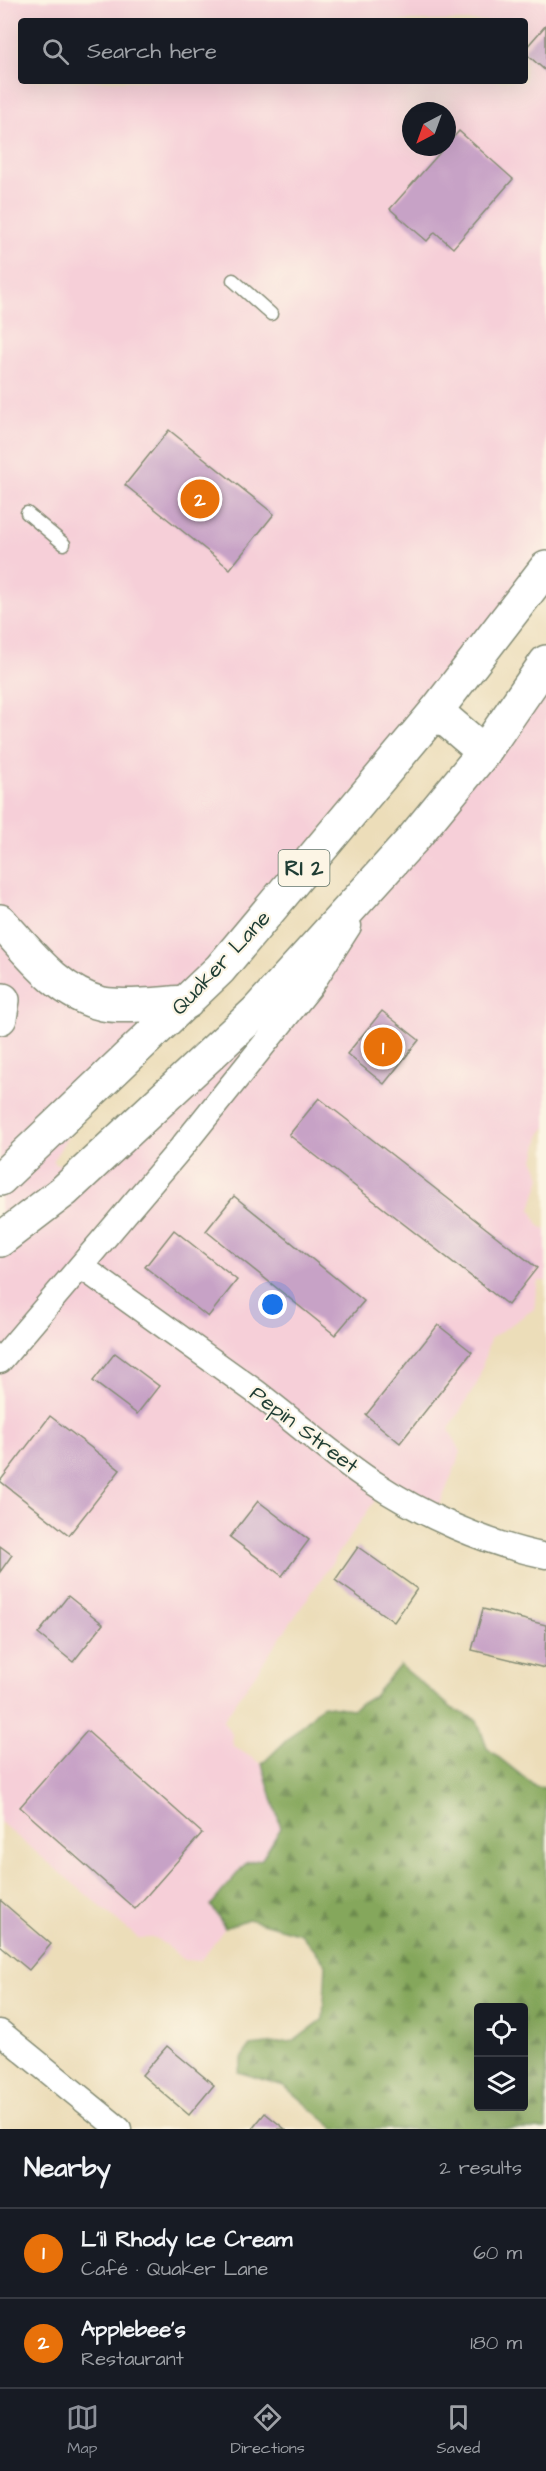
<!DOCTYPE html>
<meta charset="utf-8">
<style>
body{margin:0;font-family:"Architects Daughter",sans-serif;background:#242831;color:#f1f3f6}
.controls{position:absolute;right:18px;bottom:18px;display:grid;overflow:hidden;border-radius:6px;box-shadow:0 6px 24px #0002}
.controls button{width:54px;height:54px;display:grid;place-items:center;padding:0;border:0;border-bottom:2px solid #363941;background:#171b24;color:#f1f3f6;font:30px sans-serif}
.compass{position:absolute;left:402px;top:102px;width:54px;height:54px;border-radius:50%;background:#171b24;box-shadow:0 6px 24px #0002;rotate:221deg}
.you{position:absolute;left:273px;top:1305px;width:21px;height:21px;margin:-15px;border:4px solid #fff;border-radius:50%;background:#1a73e8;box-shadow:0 0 0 9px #1a73e833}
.badge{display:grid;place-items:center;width:39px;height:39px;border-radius:50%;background:#8c9099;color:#fff;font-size:20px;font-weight:700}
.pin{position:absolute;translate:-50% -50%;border:3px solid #fff;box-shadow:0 2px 6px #0006}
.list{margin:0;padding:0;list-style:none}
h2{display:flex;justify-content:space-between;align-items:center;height:78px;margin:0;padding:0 24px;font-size:26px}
h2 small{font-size:20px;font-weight:400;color:#9ea1a6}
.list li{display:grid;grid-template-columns:39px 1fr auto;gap:18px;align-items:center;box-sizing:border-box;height:90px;padding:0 24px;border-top:2px solid #363941}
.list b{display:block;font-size:22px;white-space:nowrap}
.list p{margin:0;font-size:20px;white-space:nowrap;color:#9ea1a6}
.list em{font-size:20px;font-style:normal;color:#9ea1a6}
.icon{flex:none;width:33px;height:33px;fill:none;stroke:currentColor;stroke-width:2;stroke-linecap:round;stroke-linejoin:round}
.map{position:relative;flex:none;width:546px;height:2129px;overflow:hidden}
.search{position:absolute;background:#171b24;box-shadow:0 6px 24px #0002;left:18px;right:18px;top:18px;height:66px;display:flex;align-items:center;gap:15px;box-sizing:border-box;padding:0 21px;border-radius:6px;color:#9ea1a6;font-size:22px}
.sheet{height:258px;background:#171b24}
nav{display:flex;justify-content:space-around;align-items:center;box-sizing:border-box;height:84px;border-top:2px solid #363941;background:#171b24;font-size:16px;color:#9ea1a6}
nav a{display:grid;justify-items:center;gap:3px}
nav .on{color:#8c9099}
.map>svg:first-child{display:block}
.built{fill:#f6cfd8;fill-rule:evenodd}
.forest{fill:url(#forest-firs);stroke:#527248;stroke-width:1.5;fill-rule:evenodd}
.building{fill:#c7a2c6}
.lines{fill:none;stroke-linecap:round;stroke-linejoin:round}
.service-casing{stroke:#868d76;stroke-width:15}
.minor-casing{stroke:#868d76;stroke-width:27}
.primary-casing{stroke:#868d76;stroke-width:36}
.service{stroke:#fff;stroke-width:12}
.minor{stroke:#fff;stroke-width:24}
.primary{stroke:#fff;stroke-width:33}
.labels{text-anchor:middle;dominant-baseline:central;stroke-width:4.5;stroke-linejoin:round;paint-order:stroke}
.shield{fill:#fcf5e5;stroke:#617469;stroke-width:1.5}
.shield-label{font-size:21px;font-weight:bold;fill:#1f3d34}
.street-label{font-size:22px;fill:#1f3d34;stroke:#fcf5e5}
</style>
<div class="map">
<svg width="546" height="2129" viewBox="0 0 546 2129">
<defs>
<pattern id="forest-firs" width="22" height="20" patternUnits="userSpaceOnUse" patternTransform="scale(1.5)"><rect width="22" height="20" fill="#85a75c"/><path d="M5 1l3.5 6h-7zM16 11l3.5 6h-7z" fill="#6c894d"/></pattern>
</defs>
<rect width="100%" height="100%" fill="#fcf5e5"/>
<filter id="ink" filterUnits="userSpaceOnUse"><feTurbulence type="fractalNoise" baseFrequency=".0167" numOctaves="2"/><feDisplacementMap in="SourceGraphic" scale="12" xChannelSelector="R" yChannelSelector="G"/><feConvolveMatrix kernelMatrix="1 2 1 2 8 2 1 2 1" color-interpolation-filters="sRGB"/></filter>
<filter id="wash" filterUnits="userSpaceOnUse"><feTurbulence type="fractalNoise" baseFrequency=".008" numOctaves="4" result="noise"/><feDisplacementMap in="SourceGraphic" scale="24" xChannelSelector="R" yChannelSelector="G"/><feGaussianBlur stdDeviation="1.35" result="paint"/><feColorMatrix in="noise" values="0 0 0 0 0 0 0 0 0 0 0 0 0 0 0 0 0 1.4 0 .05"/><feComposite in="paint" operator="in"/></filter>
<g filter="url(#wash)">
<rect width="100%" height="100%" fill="#ecddb9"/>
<path class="built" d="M0,0H546V566L85,1109L54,1159L55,1164H66L127,1135L224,1038L546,659V1127L541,1133L534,1160L541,1177L531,1209L539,1226L546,1230V1281H538L534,1309L490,1339L478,1382L449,1429L461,1452L437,1512L380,1493L223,1721L232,1734L233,1746L262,1764L281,1828L262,1859L211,1905L225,1928L200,1961L184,1960L156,1938H138L0,1822ZM21,21H525V81H21ZM411,111H447V147H411Z"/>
<path class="forest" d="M400,1665L453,1709L477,1720L487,1748L536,1787L546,1788V2129H335L284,2086L238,2072L244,2054L250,2046L294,2041L323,2019L326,1964L301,1934L248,1919L225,1928L211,1905L246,1863L262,1859L281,1828L262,1764L323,1705L352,1709L374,1696ZM478,2008H524V2106H478Z"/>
<g id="blocks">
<g class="building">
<polygon points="546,25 546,71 525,53 525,49"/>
<polygon points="459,131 513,179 453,248 435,232 427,241 390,209"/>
<polygon points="169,430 274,514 230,569 125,485"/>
<polygon points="382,1011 419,1040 384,1084 347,1054"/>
<polygon points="319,1098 537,1268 508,1305 289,1135"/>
<polygon points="234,1196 364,1301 335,1335 206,1231"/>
<polygon points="174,1230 237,1280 208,1317 145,1267"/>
<polygon points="438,1325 472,1352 400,1443 366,1415"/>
<polygon points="115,1353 159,1386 137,1414 93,1381"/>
<polygon points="50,1416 120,1470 69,1535 0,1481"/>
<polygon points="258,1501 309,1540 282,1576 230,1537"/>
<polygon points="0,1546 12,1555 0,1572"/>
<polygon points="358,1547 417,1589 394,1622 335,1580"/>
<polygon points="68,1596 103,1624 73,1662 38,1634"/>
<polygon points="483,1609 546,1625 545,1668 472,1650"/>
<polygon points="87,1731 202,1833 135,1909 20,1807"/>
<polygon points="0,1900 51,1944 29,1970 0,1946"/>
<polygon points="167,2046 214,2085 189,2115 142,2075"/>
<polygon points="265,2113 285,2129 252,2129"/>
</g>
</g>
</g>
<g filter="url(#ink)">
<use href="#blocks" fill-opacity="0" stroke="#868d76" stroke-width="1.5"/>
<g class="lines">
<g class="service-casing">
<g id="service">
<polyline points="233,280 271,314"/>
<polyline points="27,513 64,544"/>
</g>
</g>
<g class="minor-casing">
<g id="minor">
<path d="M82,1267C140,1309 198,1350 256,1392C294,1421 331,1454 371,1481C422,1515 486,1544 546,1556"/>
<polyline points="0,1361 181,1148 310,987 349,926"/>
<polyline points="0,2032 119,2129"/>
</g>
</g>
<g class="primary-casing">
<g id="primary">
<polyline points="436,711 484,752"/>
<path d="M0,921C29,953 59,994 103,1004C124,1008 165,1003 187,1002"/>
<polyline points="0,1018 3,1000"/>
<polyline points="0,1179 220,969 436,711 546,568"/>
<polyline points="0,1240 64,1191 257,1011 412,840 484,752 546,662"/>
</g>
</g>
<use href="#service" class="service"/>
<use href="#minor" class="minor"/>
<use href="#primary" class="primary"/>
</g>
</g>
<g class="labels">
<rect class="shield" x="278.5" y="850" width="51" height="36" rx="4.5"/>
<g class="shield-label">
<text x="304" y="868">RI 2</text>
</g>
<g class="street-label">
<text transform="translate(221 963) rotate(-47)">Quaker Lane</text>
<text transform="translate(304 1430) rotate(37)">Pepin Street</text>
</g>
</g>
</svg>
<div class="controls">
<button><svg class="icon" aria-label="locate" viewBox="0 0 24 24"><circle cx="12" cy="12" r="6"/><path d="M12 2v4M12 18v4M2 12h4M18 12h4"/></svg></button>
<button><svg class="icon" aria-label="layers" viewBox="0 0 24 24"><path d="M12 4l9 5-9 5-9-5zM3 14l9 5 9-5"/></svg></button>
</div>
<svg class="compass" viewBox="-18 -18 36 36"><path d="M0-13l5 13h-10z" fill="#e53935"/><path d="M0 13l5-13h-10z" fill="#9ea1a6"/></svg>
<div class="you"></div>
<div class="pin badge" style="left:383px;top:1047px;background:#e8710a">1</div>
<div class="pin badge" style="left:200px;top:499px;background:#e8710a">2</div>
<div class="search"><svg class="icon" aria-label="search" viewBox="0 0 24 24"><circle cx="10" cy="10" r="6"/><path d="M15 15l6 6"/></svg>Search here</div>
</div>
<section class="sheet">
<h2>Nearby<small>2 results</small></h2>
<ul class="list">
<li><span class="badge" style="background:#e8710a">1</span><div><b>L'il Rhody Ice Cream</b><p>Café · Quaker Lane</p></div><em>60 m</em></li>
<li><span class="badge" style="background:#e8710a">2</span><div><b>Applebee's</b><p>Restaurant</p></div><em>180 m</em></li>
</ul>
</section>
<nav>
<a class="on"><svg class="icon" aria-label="map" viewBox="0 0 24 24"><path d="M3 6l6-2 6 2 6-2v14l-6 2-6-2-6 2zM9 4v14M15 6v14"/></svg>Map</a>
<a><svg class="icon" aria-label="directions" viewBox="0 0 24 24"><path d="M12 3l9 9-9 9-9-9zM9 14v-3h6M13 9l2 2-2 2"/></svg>Directions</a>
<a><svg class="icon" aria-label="saved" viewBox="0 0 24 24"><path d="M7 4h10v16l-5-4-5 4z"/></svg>Saved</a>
</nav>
